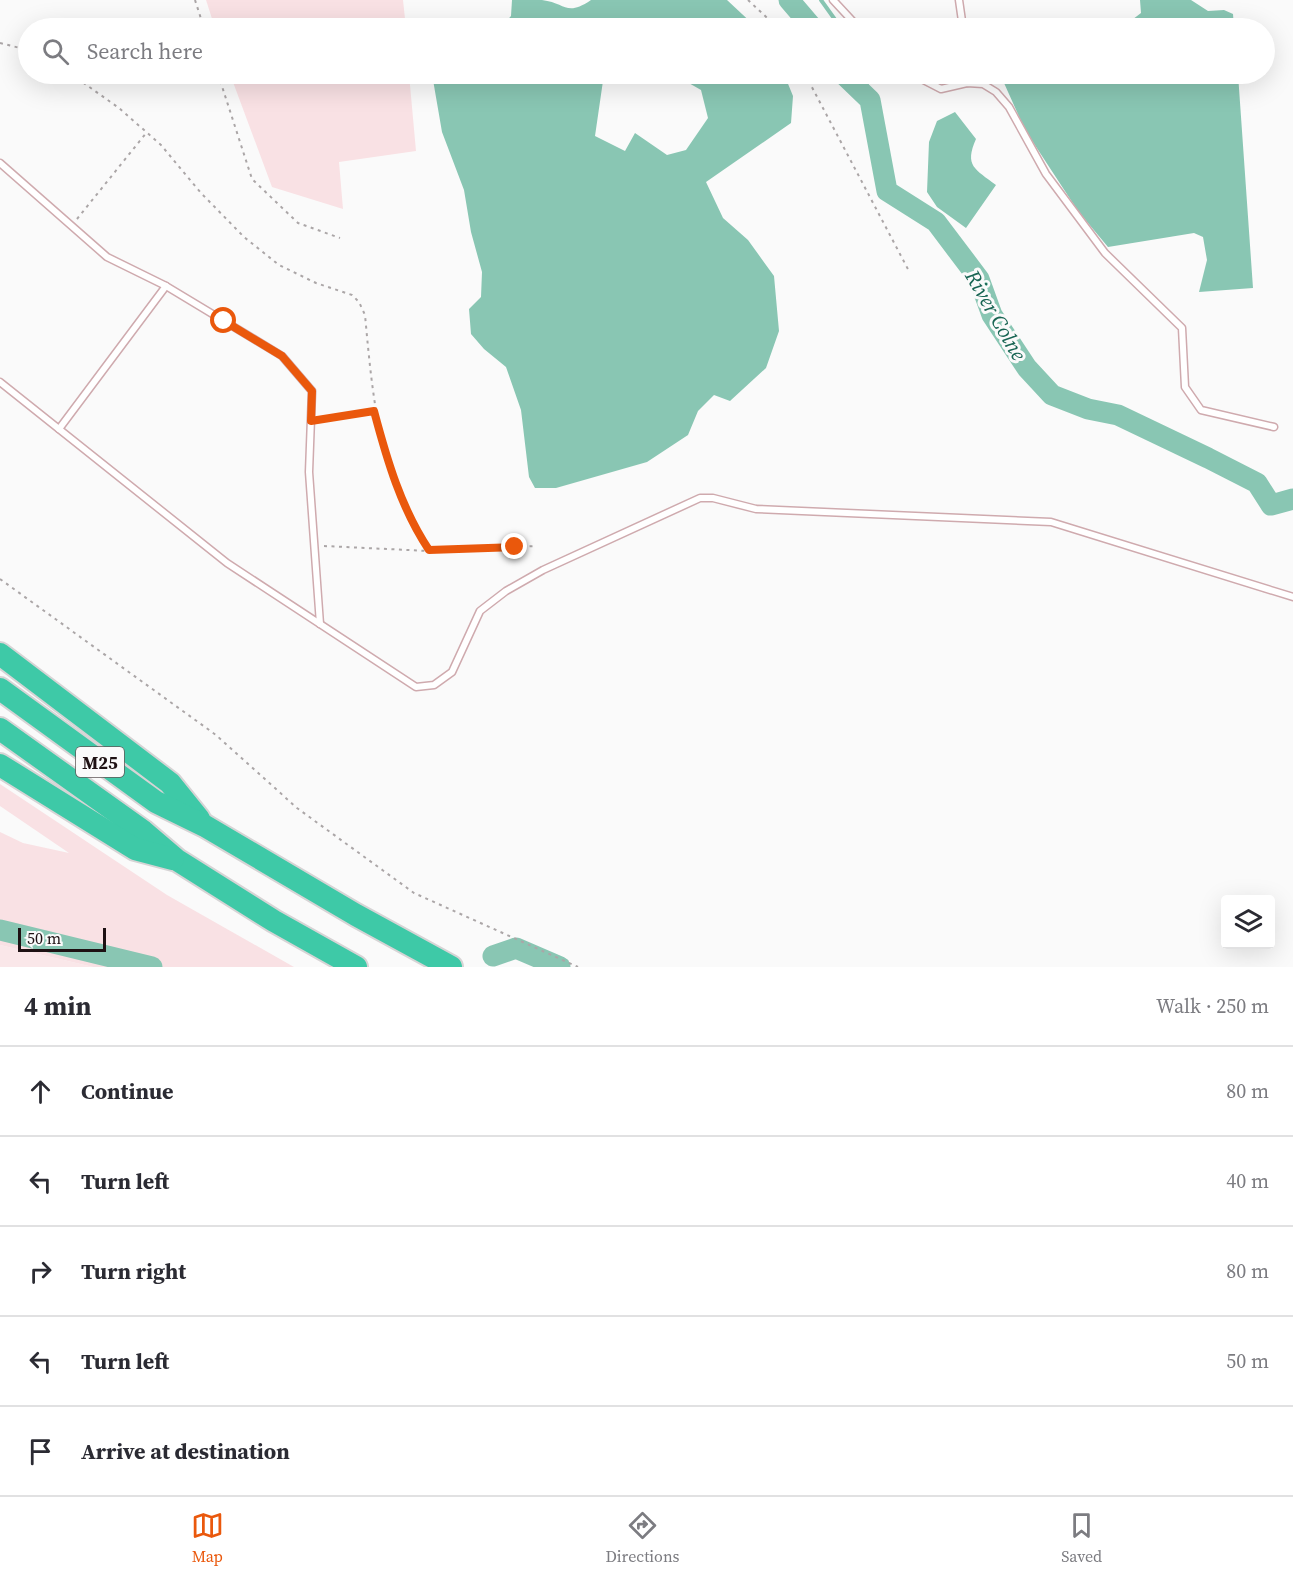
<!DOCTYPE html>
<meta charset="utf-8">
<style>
body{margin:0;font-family:"Source Serif 4",serif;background:#f2f2f3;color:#2b2b33}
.controls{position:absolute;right:18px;bottom:18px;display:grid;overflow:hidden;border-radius:6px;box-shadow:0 6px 24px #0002}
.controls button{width:54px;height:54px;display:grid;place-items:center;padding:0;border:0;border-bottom:2px solid #e1e1e2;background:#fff;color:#2b2b33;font:30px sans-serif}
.scale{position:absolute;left:18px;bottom:15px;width:88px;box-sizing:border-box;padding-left:6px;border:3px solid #1e1113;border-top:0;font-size:16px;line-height:21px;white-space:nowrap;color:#1e1113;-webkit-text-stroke:4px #fafafa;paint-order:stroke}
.stop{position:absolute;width:18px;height:18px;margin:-14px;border:4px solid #ea580c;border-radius:50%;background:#fff}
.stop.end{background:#ea580c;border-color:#fff;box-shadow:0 2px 6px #0008}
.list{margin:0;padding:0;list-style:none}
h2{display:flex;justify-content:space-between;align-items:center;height:78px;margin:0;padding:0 24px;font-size:26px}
h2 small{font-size:20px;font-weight:400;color:#7c7c81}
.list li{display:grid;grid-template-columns:39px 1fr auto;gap:18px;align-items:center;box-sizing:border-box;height:90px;padding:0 24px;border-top:2px solid #e1e1e2}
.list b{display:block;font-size:22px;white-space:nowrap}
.list em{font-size:20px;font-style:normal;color:#7c7c81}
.icon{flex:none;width:33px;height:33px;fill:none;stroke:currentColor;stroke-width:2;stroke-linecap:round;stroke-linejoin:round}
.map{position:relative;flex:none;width:1293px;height:967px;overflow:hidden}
.search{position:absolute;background:#fff;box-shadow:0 6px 24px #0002;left:18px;right:18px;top:18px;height:66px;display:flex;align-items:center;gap:15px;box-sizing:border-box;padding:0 21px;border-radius:33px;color:#7c7c81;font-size:22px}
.sheet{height:528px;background:#fff}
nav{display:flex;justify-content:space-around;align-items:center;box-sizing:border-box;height:84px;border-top:2px solid #e1e1e2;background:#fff;font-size:16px;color:#7c7c81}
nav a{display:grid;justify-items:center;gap:3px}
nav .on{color:#ea580c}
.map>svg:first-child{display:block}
.built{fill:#fae7e9}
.green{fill:#f9e1e4}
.water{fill:#89c6b3}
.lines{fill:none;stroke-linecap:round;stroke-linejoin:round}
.stream{stroke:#89c6b3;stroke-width:4}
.river{stroke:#89c6b3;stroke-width:21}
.service-casing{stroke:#cfaaae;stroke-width:9}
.motorway-casing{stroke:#d6d4d5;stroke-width:26}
.path{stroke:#aba6a7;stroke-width:2;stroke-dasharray:3 4.5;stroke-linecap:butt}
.service{stroke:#fff;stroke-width:6}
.motorway{stroke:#3ec9a7;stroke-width:22}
.route{stroke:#ea580c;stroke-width:8}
.labels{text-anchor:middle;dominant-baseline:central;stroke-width:6;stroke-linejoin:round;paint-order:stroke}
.shield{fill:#fafafa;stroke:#605758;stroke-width:1.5}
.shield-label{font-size:18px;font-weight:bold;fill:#1e1113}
.water-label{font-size:21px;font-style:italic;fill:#186553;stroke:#fafafa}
</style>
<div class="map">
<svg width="1293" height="967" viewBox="0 0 1293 967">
<rect width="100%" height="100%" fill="#fafafa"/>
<polygon class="built" points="0,945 93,967 0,967"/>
<g class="green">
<polygon points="206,0 403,0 406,28 215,28"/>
<polygon points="230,74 409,74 416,151 339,162 343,209 272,187"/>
<polygon points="0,784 167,895 294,967 93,967 0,945 0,832 23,843 69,853 0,806"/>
</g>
<g class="water">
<path d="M512,0C522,0 532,0 542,0C566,3 566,17 591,0H727L757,28H500L511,16Z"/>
<polygon points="1140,0 1191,0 1208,11 1224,10 1233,14 1234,28 1106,28 1109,24 1124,26 1141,13"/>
<polygon points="432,74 604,74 595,136 625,151 635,133 667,155 686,150 708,118 701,90 673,74 784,74 793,96 791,123 706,182 723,218 748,240 774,276 779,331 766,368 730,401 714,395 698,411 688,435 647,462 556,488 535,488 529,477 521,410 506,367 484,349 471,334 469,309 481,297 482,272 471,232 464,190 442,132"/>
<polygon points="1000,74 1238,74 1253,288 1199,292 1207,260 1203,237 1194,233 1108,247 1078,211 1025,130"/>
<path d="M955,112L976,139C964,166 975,169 996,185L966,228L937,207L927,192L929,142L937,121Z"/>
</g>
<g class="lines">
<g class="stream">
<polyline points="821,0 841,28"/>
<polyline points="864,74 870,100"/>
</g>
<g class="river">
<polyline points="789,0 813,28"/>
<polyline points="843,74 870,100 887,191 936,222 979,279 992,315 1027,368 1052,395 1088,409 1118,415 1208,458 1257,483 1271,505 1293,499"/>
<polyline points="0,930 152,967"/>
<polyline points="493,956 516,948 560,967"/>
</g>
<g class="service-casing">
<g id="service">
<polyline points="833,0 859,28"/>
<polyline points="959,0 963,28"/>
<polyline points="912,74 941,89 967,83 983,84 996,92 1009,107 1046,174 1105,253 1182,328 1185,387 1201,410 1274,427"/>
<polyline points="966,74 967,83"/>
<polyline points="0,163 107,257 166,286 282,356 312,391 309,472 320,624"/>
<polyline points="0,382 227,563 416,687 434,685 452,672 480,611 506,591 543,570 700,498 713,498 756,509 1051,522 1293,597"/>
<polyline points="59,429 166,286"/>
</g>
</g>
<g class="motorway-casing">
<g id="motorway">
<polyline points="0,654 170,783 199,819"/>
<polyline points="0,689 156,802 205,826 356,915 451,967"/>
<polyline points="0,729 143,831 177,860 274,921 356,967"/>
<polyline points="0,765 135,849 173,859"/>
</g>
</g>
<g class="path">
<polyline points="195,0 204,28"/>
<polyline points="748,0 778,28"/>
<polyline points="0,43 28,50"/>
<path d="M71,74L119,108L161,145L201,193L244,237L279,265L316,283L352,295L359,302L365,315C373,401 379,476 429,551L537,546"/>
<polyline points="218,74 252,179 298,223 340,238"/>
<polyline points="805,74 910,273"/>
<polyline points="77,219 147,132"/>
<polyline points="321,419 374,411"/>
<polyline points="324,546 429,551"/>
<polyline points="0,579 216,735 297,808 414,893 578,967"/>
</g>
<use href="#service" class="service"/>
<use href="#motorway" class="motorway"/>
</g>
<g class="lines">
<path class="route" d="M224,321L282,356L312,391L311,421L374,411C387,460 401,508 429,550L515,547"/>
</g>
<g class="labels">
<rect class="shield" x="76" y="747" width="48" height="30" rx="4.5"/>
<g class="shield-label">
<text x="100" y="762">M25</text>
</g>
<g class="water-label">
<text transform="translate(996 315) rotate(60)">River Colne</text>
</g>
</g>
</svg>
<div class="controls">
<button><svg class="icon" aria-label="layers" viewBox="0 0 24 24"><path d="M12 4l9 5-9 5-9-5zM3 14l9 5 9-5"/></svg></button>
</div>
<div class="scale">50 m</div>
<div class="stop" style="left:224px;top:321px"></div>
<div class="stop end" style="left:515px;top:547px"></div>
<div class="search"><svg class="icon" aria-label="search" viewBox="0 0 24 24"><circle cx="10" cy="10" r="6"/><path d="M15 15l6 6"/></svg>Search here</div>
</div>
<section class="sheet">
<h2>4 min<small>Walk · 250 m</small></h2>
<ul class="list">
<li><svg class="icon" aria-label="ahead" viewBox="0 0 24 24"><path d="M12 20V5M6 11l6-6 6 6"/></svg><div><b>Continue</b></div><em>80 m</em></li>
<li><svg class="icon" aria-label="left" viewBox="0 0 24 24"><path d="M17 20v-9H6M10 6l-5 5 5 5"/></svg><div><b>Turn left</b></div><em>40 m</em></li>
<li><svg class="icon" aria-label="right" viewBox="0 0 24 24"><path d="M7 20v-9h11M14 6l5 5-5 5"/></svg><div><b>Turn right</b></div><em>80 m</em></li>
<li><svg class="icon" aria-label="left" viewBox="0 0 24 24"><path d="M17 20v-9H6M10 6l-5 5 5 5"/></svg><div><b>Turn left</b></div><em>50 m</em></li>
<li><svg class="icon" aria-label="arrive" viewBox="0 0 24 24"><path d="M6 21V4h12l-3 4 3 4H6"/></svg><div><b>Arrive at destination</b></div></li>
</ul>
</section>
<nav>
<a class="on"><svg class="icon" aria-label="map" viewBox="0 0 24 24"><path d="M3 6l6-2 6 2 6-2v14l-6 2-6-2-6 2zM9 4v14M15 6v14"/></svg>Map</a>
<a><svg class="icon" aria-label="directions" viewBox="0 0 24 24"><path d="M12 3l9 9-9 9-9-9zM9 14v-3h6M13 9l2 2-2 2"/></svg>Directions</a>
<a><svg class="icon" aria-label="saved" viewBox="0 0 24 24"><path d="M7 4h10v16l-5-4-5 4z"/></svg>Saved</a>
</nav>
